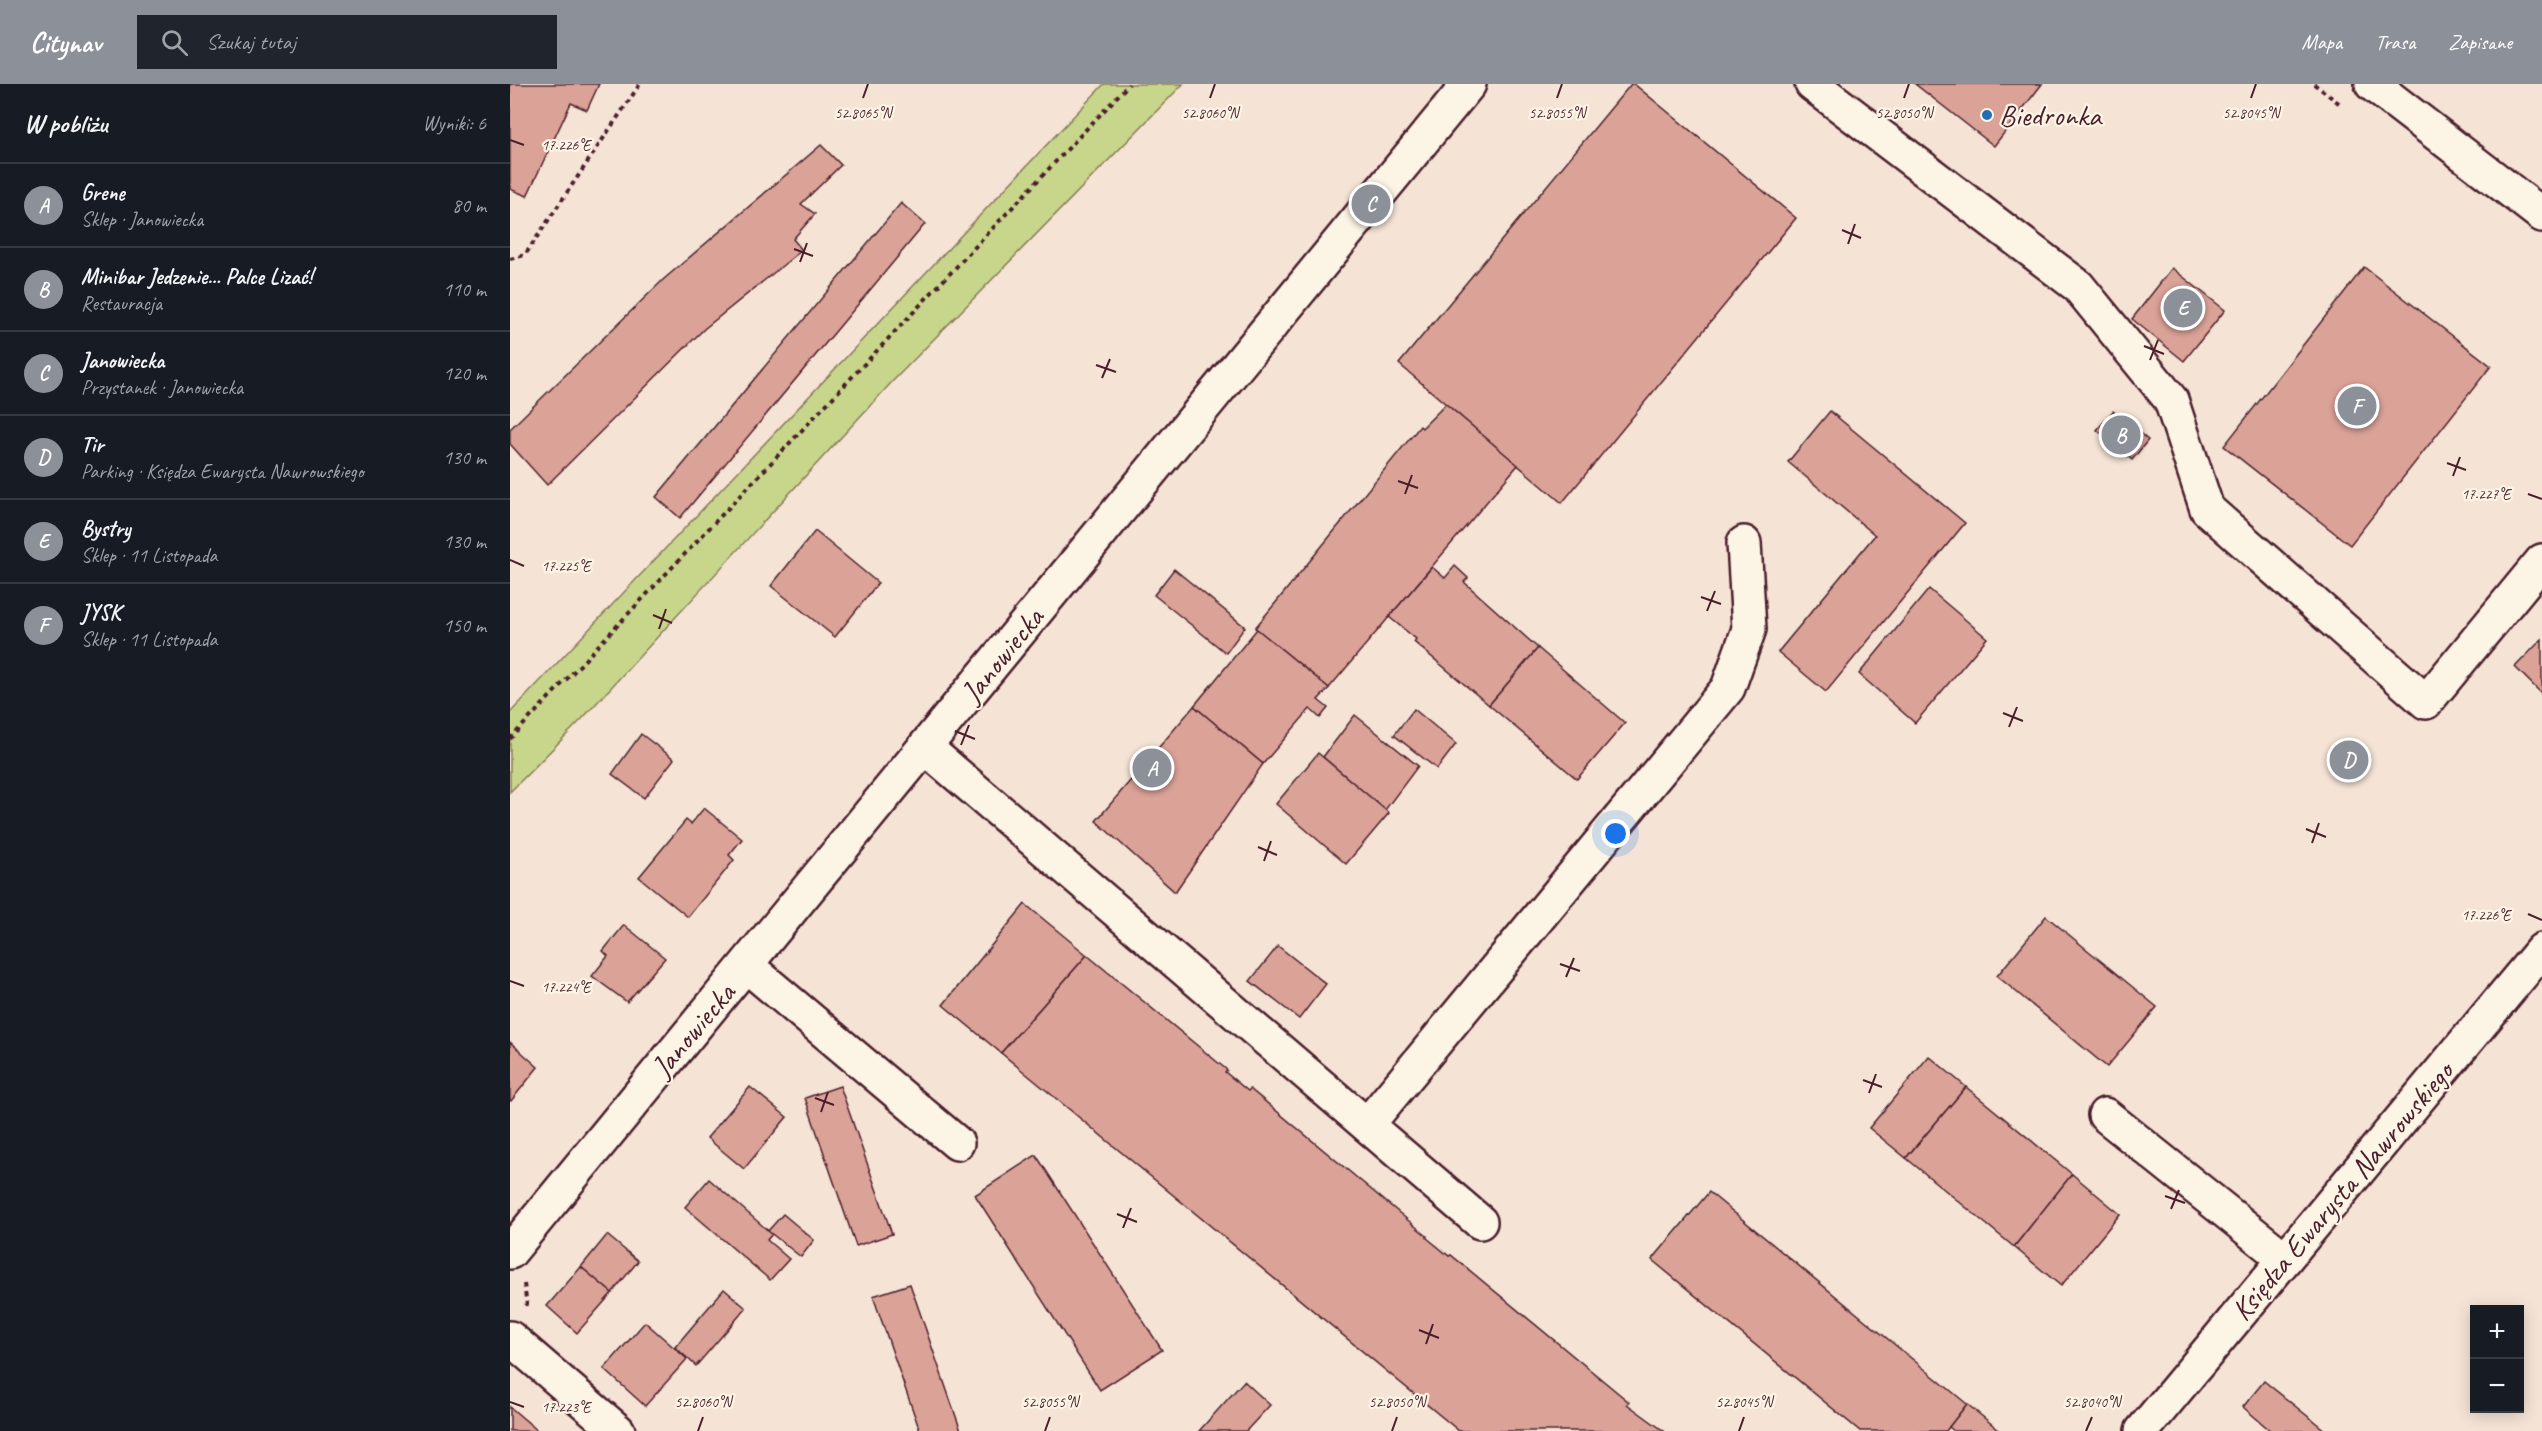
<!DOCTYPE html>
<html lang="pl">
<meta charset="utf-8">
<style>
body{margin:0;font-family:Caveat,sans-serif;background:#20242c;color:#f1f3f6}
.controls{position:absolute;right:18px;bottom:18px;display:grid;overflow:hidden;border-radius:0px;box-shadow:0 3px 15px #0003}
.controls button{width:54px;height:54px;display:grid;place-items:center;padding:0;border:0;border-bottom:2px solid #363941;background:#171b24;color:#f1f3f6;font:30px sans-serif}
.you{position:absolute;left:1106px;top:750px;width:21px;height:21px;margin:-15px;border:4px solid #fff;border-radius:50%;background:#1a73e8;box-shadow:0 0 0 9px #1a73e833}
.badge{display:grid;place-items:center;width:39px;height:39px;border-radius:50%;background:#8c9099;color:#fff;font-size:20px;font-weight:700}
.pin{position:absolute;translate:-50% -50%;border:3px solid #fff;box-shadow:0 2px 6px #0006}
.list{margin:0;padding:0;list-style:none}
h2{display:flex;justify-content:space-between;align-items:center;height:78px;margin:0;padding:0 24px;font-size:26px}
h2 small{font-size:20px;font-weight:400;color:#9ea1a6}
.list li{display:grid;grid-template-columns:39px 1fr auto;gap:18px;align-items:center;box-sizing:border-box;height:84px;padding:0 24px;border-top:2px solid #363941}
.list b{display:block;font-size:22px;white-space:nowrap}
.list p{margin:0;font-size:20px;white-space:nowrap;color:#9ea1a6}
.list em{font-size:20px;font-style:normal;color:#9ea1a6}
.icon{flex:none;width:33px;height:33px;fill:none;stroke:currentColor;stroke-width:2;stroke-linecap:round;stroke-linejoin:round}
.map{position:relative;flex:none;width:2032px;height:1347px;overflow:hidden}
header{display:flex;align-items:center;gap:36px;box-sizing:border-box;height:84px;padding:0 30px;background:#8c9099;color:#fff}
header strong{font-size:28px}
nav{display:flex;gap:33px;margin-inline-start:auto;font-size:21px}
.search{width:420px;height:54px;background:#20242c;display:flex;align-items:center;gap:15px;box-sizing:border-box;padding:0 21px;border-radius:0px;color:#9ea1a6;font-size:22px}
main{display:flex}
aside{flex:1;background:#171b24}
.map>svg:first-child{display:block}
.green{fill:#c7d68a;stroke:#887a5a;stroke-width:1.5}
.building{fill:#dba298;stroke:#4a1f2b;stroke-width:1.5}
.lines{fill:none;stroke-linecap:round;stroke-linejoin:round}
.minor-casing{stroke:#4a1f2b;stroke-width:38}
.major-casing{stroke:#4a1f2b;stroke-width:38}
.path{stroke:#4a1f2b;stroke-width:4;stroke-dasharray:4.5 4.5;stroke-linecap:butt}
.minor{stroke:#fcf5e5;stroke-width:33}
.major{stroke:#fcf5e5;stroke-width:33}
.ticks{fill:none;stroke:#4a1f2b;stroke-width:2}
.poi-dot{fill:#1f6fb2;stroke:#fcf5e5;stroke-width:2}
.labels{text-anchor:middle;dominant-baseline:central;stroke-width:4.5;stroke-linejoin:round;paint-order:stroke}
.poi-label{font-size:30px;fill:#4a1f2b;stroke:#fcf5e5;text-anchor:start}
.street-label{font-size:30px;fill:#4a1f2b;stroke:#fcf5e5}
.ticks-label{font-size:15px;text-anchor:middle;fill:#4a1f2b;stroke:#fcf5e5;stroke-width:4.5;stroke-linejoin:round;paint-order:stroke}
</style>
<header>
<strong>Citynav</strong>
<div class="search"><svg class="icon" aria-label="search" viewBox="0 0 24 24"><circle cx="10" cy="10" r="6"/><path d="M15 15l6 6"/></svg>Szukaj tutaj</div>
<nav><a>Mapa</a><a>Trasa</a><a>Zapisane</a></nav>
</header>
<main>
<aside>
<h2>W pobliżu<small>Wyniki: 6</small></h2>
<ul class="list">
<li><span class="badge">A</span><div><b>Grene</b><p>Sklep · Janowiecka</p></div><em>80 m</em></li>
<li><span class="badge">B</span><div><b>Minibar Jedzenie... Palce Lizać!</b><p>Restauracja</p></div><em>110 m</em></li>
<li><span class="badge">C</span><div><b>Janowiecka</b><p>Przystanek · Janowiecka</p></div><em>120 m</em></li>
<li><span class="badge">D</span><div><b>Tir</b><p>Parking · Księdza Ewarysta Nawrowskiego</p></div><em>130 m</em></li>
<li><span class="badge">E</span><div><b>Bystry</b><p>Sklep · 11 Listopada</p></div><em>130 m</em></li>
<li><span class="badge">F</span><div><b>JYSK</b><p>Sklep · 11 Listopada</p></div><em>150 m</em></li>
</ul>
</aside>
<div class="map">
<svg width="2032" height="1347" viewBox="0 0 2032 1347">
<rect width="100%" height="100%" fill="#f5e4d6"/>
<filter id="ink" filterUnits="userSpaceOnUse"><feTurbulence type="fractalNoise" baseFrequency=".0167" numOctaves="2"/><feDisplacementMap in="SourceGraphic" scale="12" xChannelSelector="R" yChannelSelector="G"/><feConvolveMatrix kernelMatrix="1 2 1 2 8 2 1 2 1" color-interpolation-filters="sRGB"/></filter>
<g filter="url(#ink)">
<polygon class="green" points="594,0 673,0 381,299 72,635 0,708 0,629"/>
<g class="building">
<polygon points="0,0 89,0 77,26 61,19 17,112 0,105"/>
<polygon points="1121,0 1124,0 1286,134 1052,419 889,280"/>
<polygon points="1405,0 1532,0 1484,62"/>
<polygon points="311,61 331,81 291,120 305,130 283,155 292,166 194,245 37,401 0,360 0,345 154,195"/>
<polygon points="391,119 415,140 170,434 146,413"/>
<polygon points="1854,183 1981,282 1840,461 1714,362"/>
<polygon points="1662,184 1715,226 1674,277 1622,235"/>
<polygon points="936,320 1008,381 819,604 745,544 910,342 912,344"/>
<polygon points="1320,327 1455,439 1316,608 1268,568 1365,451 1278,378"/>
<polygon points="1603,327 1638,356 1622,376 1587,346"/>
<polygon points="305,447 368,499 325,553 261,502"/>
<polygon points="945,482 958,494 954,498 1028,564 979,621 904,558 906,555 879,533 922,483 935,494"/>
<polygon points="664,485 735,543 716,569 644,511"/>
<polygon points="1419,505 1477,554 1405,639 1349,590"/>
<polygon points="747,545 819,604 808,616 818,624 810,634 800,625 753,680 684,622"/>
<polygon points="2032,555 2032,610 2005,583"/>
<polygon points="1028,564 1115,639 1067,695 979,621"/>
<polygon points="684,622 753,680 665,808 586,737"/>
<polygon points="904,625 946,660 927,685 884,651"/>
<polygon points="845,631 908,682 875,726 813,673"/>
<polygon points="131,650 164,675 134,714 102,690"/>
<polygon points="808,669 879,729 836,780 766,720"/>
<polygon points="194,724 232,755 219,771 224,776 178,833 129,793 176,736 181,740"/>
<polygon points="515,820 577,871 491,969 433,921"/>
<polygon points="1536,832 1647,923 1597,983 1487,892"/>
<polygon points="114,841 155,874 117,918 82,892 98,872 93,867"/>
<polygon points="768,862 816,900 789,935 740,897"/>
<polygon points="577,871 717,986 715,988 738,1007 740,1005 917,1152 917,1154 939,1172 941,1171 1119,1318 1117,1320 1154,1347 949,1347 491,969"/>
<polygon points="0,958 28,983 1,1017 0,1017"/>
<polygon points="1419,972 1456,1003 1396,1074 1359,1044"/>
<polygon points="330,1002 382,1150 346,1162 295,1014"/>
<polygon points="240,1003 277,1033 234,1085 197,1054"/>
<polygon points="1456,1003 1562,1090 1504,1163 1396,1074"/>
<polygon points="526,1071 652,1266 590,1306 465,1111"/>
<polygon points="1562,1090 1610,1130 1551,1202 1504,1163"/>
<polygon points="199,1095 262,1150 257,1156 279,1175 260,1196 175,1123"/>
<polygon points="1199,1108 1457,1320 1436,1347 1350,1347 1142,1176"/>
<polygon points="273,1130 304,1156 291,1173 258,1147"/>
<polygon points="97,1151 128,1177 102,1209 71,1183"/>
<polygon points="71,1183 102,1209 67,1249 37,1222"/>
<polygon points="400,1200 451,1347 410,1347 363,1212"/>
<polygon points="214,1205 236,1224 186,1282 165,1263"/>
<polygon points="135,1238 177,1275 135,1322 94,1285"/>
<polygon points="734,1297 760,1321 736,1347 689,1347"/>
<polygon points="1754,1297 1816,1347 1761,1347 1733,1323"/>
<polygon points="1457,1320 1489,1346 1488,1347 1444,1347 1439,1343"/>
<polygon points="0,1323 28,1347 0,1347"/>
</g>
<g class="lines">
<g class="minor-casing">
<g id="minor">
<polyline points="1302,0 1568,202 1661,316 1697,425 1916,618 2032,477"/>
<polyline points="416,664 970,1138"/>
<polyline points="237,882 447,1059"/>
<polyline points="1595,1031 1775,1175"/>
<polyline points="857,1041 1218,604 1239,545 1234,459"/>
<polyline points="0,1168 959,0"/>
<polyline points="0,1254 108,1347"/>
<polyline points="1632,1347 2032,866"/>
</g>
</g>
<g class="major-casing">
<polyline id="major" points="1862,0 2032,131"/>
</g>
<g class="path">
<polyline points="1804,0 1830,20"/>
<polyline points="0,175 15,171 130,0"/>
<polyline points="0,655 619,0"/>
<polyline points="14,1200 17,1222"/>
</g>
<use href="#minor" class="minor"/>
<use href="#major" class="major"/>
</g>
</g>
<path class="ticks" d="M353,14L358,0M700,14L705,0M1047,14L1052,0M1394,14L1399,0M1741,14L1746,0M0,56L14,61M1332,146L1351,154M1338,160L1345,140M284,165L303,172M290,178L297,159M1634,262L1654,270M1640,276L1648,256M586,281L606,288M592,294L600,275M1937,379L1956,386M1943,392L1950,373M888,397L908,404M895,410L902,391M2018,410L2032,415M0,476L14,482M1191,513L1211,520M1197,527L1205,507M143,531L162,539M149,545L156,525M1493,629L1513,637M1499,643L1507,623M445,647L465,655M451,661L459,641M1796,745L1816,753M1802,759L1809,739M748,763L767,771M754,777L761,757M2018,830L2032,836M1050,880L1070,887M1056,893L1064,874M0,897L14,902M1353,996L1372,1003M1359,1009L1366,990M305,1014L324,1021M311,1028L318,1008M1655,1112L1675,1119M1661,1125L1669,1106M607,1130L627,1138M613,1144L621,1124M909,1246L929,1254M916,1260L923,1240M0,1318L14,1323M188,1347L193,1333M535,1347L540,1333M882,1347L887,1333M1229,1347L1234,1333M1576,1347L1582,1333"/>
<circle class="poi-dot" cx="1477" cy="31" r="6"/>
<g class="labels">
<g class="poi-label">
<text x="1489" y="31">Biedronka</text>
</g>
<g class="street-label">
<text transform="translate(492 571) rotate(-51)">Janowiecka</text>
<text transform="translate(183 946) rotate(-50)">Janowiecka</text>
<text transform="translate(1832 1107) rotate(-50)">Księdza Ewarysta Nawrowskiego</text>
</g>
</g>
<g class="ticks-label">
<text x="353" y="34">52.8065°N</text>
<text x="700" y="34">52.8060°N</text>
<text x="1047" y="34">52.8055°N</text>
<text x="1394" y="34">52.8050°N</text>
<text x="1741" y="34">52.8045°N</text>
<text x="56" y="66">17.226°E</text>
<text x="1976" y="415">17.227°E</text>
<text x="56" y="487">17.225°E</text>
<text x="1976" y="836">17.226°E</text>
<text x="56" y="908">17.224°E</text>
<text x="193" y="1323">52.8060°N</text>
<text x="540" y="1323">52.8055°N</text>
<text x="887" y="1323">52.8050°N</text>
<text x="1234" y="1323">52.8045°N</text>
<text x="1582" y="1323">52.8040°N</text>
<text x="56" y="1328">17.223°E</text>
</g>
</svg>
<div class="controls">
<button>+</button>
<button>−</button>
</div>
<div class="you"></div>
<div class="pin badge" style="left:642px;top:684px">A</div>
<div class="pin badge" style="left:1611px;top:351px">B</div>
<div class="pin badge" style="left:861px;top:120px">C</div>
<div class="pin badge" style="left:1839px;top:676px">D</div>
<div class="pin badge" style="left:1673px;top:224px">E</div>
<div class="pin badge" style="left:1847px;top:322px">F</div>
</div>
</main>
